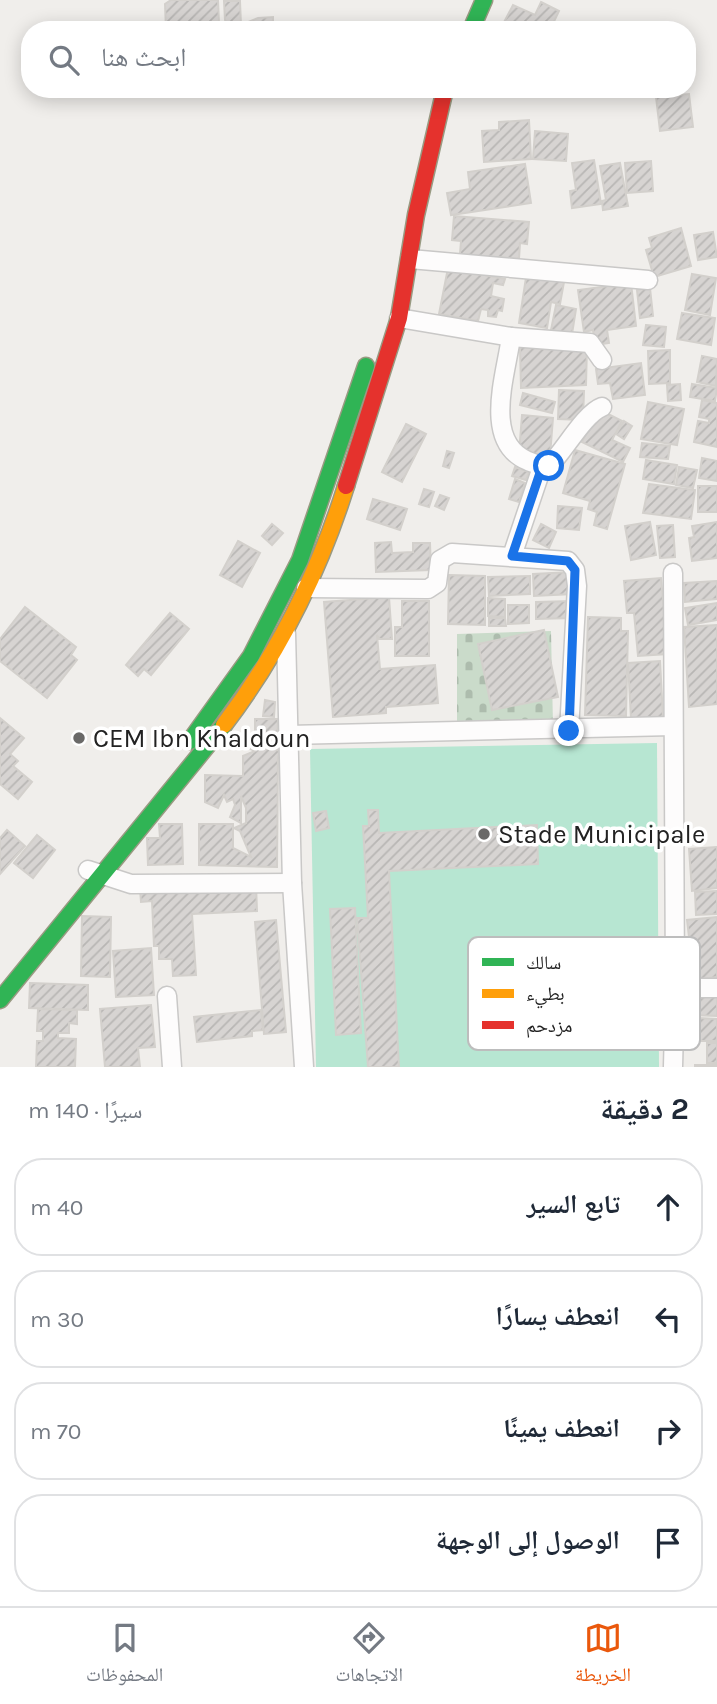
<!DOCTYPE html>
<html lang="ar">
<meta charset="utf-8">
<style>
body{margin:0;font-family:Karla,"Noto Naskh Arabic",sans-serif;background:#f6f6f7;color:#1f2937;direction:rtl}
.stop{position:absolute;width:21px;height:21px;margin:-16px;border:5px solid #1a73e8;border-radius:50%;background:#fff}
.stop.end{background:#1a73e8;border-color:#fff;box-shadow:0 2px 7px #0008}
.list{margin:0;padding:0;list-style:none}
h2{display:flex;justify-content:space-between;align-items:center;height:91px;margin:0;padding:0 28px;font-size:30px}
h2 small{font-size:23px;font-weight:400;color:#747a83}
.list li{display:grid;grid-template-columns:46px 1fr auto;gap:21px;align-items:center;box-sizing:border-box;height:98px;margin:0 14px 14px;padding:0 14px;border:2px solid #e0e1e3;border-radius:28px}
.list b{display:block;font-size:26px;white-space:nowrap}
.list em{font-size:23px;font-style:normal;color:#747a83}
.icon{flex:none;width:38px;height:38px;fill:none;stroke:currentColor;stroke-width:2;stroke-linecap:round;stroke-linejoin:round}
.map{position:relative;flex:none;width:717px;height:1067px;overflow:hidden;direction:ltr}
.search{position:absolute;background:#fff;box-shadow:0 4px 18px #0003;left:21px;right:21px;top:21px;height:77px;display:flex;align-items:center;gap:18px;box-sizing:border-box;padding:0 24px;border-radius:28px;color:#747a83;font-size:26px}
.sheet{height:539px;background:#fff}
nav{display:flex;justify-content:space-around;align-items:center;box-sizing:border-box;height:98px;border-top:2px solid #e0e1e3;background:#fff;font-size:19px;color:#747a83}
nav a{display:grid;justify-items:center;gap:4px}
nav .on{color:#ea580c}
.map>svg:first-child{display:block}
.cemetery{fill:url(#cemetery-stones)}
.pitch{fill:#b7e6d2}
.building{fill:url(#building-hatch);stroke:#d3d0cc;stroke-width:2}
.lines{fill:none;stroke-linecap:round;stroke-linejoin:round}
.street-casing{stroke:#c9c8c7;stroke-width:21}
.fast-casing{stroke:#999a82;stroke-width:19}
.slow-casing{stroke:#999a82;stroke-width:19}
.jam-casing{stroke:#999a82;stroke-width:19}
.street{stroke:#fdfcfc;stroke-width:18}
.fast{stroke:#30b455;stroke-width:16}
.slow{stroke:#ff9f0a;stroke-width:16}
.jam{stroke:#e5322d;stroke-width:16}
.route{stroke:#1a73e8;stroke-width:9}
.poi-dot{fill:#6a6968;stroke:#fff;stroke-width:2.5}
.labels{text-anchor:middle;dominant-baseline:central;stroke-width:7;stroke-linejoin:round;paint-order:stroke}
.poi-label{font-size:26px;fill:#222;stroke:#fff;text-anchor:start}
.key{fill:#fff;stroke:#bdbdbd;stroke-width:2}
.key-label{font-size:19px;fill:#222}
</style>
<div class="map">
<svg width="717" height="1067" viewBox="0 0 717 1067">
<defs>
<pattern id="cemetery-stones" width="16" height="16" patternUnits="userSpaceOnUse" patternTransform="scale(1.75)"><rect width="16" height="16" fill="#cadbca"/><path d="M2 7V4a2 2 0 0 1 4 0v3zM10 15v-3a2 2 0 0 1 4 0v3z" fill="#adbcad"/></pattern>
<pattern id="building-hatch" width="6" height="6" patternUnits="userSpaceOnUse" patternTransform="scale(1.75)"><rect width="6" height="6" fill="#d7d4d2"/><path d="M-1 1l2-2M0 6l6-6M5 7l2-2" fill="none" stroke="#b8b6b4"/></pattern>
</defs>
<rect width="100%" height="100%" fill="#f0eeeb"/>
<polygon class="cemetery" points="551,631 553,726 457,728 457,634"/>
<polygon class="pitch" points="657,743 659,1067 316,1067 310,749"/>
<g class="building">
<polygon points="171,0 218,0 219,23 223,30 166,30 165,4"/>
<polygon points="224,1 240,1 241,25 258,18 273,17 273,30 230,30 225,20"/>
<polygon points="541,2 559,11 550,30 500,30 513,5 535,15"/>
<polygon points="689,94 693,127 660,131 656,97"/>
<polygon points="529,120 531,159 484,162 482,131 499,130 499,122"/>
<polygon points="535,131 568,134 566,161 533,159"/>
<polygon points="594,160 601,204 572,208 570,191 576,190 572,163"/>
<polygon points="651,161 653,191 627,193 625,163"/>
<polygon points="620,163 628,206 603,210 602,201 606,200 600,166"/>
<polygon points="525,164 531,203 451,215 447,193 470,189 468,172"/>
<polygon points="454,216 529,222 527,244 520,243 519,259 460,254 461,241 452,240"/>
<polygon points="681,228 691,266 654,277 646,250 652,248 649,238"/>
<polygon points="713,232 717,257 698,260 694,235"/>
<polygon points="448,268 505,279 503,285 493,283 491,296 504,299 502,311 498,310 496,317 488,316 488,310 481,309 478,321 439,314"/>
<polygon points="527,271 564,282 560,304 551,302 547,328 519,323"/>
<polygon points="692,274 716,278 710,315 685,310"/>
<polygon points="631,283 636,326 607,330 609,343 595,345 593,330 584,332 578,290"/>
<polygon points="650,288 653,316 640,318 637,290"/>
<polygon points="556,305 576,309 572,334 551,330"/>
<polygon points="682,313 715,318 711,345 677,339"/>
<polygon points="646,325 666,327 664,347 643,345"/>
<polygon points="587,346 586,385 521,388 520,347"/>
<polygon points="670,350 670,383 649,384 648,351"/>
<polygon points="702,356 717,359 716,386 697,382"/>
<polygon points="641,363 645,395 613,399 610,383 598,384 596,369"/>
<polygon points="680,384 681,400 668,401 667,385"/>
<polygon points="692,384 717,388 715,401 690,397"/>
<polygon points="559,390 584,391 583,420 558,419"/>
<polygon points="523,393 555,402 552,413 520,405"/>
<polygon points="702,400 717,403 717,447 694,442 698,421 709,423 709,419 699,417"/>
<polygon points="648,402 684,409 677,445 641,439"/>
<polygon points="598,409 622,421 612,440 630,448 623,462 582,442"/>
<polygon points="522,415 553,418 550,456 519,453"/>
<polygon points="624,421 632,426 624,439 616,434"/>
<polygon points="406,424 426,434 402,482 382,472"/>
<polygon points="642,443 670,446 668,459 640,457"/>
<polygon points="575,450 625,464 607,529 594,525 597,512 588,509 590,501 563,493"/>
<polygon points="447,451 454,453 449,468 443,466"/>
<polygon points="702,458 717,461 717,481 699,478"/>
<polygon points="646,460 677,465 674,484 643,479"/>
<polygon points="515,467 529,472 526,480 512,476"/>
<polygon points="679,467 697,470 693,488 676,485"/>
<polygon points="515,479 525,483 519,502 509,499"/>
<polygon points="649,484 695,490 691,519 643,513"/>
<rect x="698" y="486" width="19" height="26"/>
<polygon points="424,489 434,492 429,507 419,504"/>
<polygon points="440,495 449,498 444,510 435,506"/>
<polygon points="373,499 407,509 400,530 367,519"/>
<polygon points="558,506 582,508 579,530 557,528"/>
<polygon points="650,522 656,555 631,560 625,526"/>
<polygon points="717,522 717,558 692,561 689,538 694,537 692,526"/>
<polygon points="272,524 283,533 272,545 262,536"/>
<polygon points="541,524 556,532 549,548 533,540"/>
<polygon points="673,525 675,557 660,558 657,526"/>
<polygon points="238,541 260,553 242,587 220,575"/>
<polygon points="391,542 392,553 413,552 413,543 430,543 431,570 376,572 375,543"/>
<polygon points="571,572 573,594 534,596 533,574"/>
<polygon points="449,575 485,576 485,625 448,624"/>
<polygon points="530,576 530,594 489,596 488,577"/>
<polygon points="661,578 668,654 638,656 634,613 627,613 624,581"/>
<polygon points="717,581 717,599 685,602 684,583"/>
<polygon points="389,597 392,639 379,639 377,635 380,669 435,665 438,703 386,707 386,713 333,717 324,602"/>
<polygon points="488,598 505,599 505,617 488,616"/>
<polygon points="402,601 429,601 429,656 395,656 395,627 402,627"/>
<polygon points="572,601 573,618 536,619 536,602"/>
<polygon points="717,603 717,620 688,625 685,608"/>
<polygon points="508,605 529,605 529,623 508,624"/>
<polygon points="25,607 76,647 71,655 77,660 47,698 0,661 0,639"/>
<polygon points="170,613 189,629 151,675 144,669 138,676 126,665"/>
<polygon points="588,617 621,618 621,631 628,631 626,716 585,715"/>
<polygon points="489,618 505,618 506,626 489,626"/>
<polygon points="717,625 717,704 689,707 684,627"/>
<polygon points="544,630 558,697 492,710 478,644"/>
<polygon points="660,661 663,717 631,719 628,663"/>
<polygon points="265,700 275,702 274,717 263,716"/>
<polygon points="0,718 24,738 10,754 18,761 13,766 32,782 18,799 0,784"/>
<polygon points="255,719 278,719 277,750 280,751 278,757 277,867 199,865 199,824 233,824 233,848 251,857 240,831 234,828 246,823 246,808 241,796 241,823 230,817 235,805 233,799 227,802 224,795 218,808 205,802 205,775 243,776 243,756 255,751 244,746 244,740 255,735"/>
<polygon points="368,810 378,810 379,833 537,825 538,864 389,871 399,1067 368,1067 357,918 368,918 363,826 369,826"/>
<polygon points="326,811 329,828 316,831 313,813"/>
<polygon points="159,824 182,824 183,864 148,865 147,838 160,838"/>
<polygon points="7,830 25,846 0,874 0,838"/>
<polygon points="37,835 55,850 33,878 14,863"/>
<polygon points="717,847 717,888 692,891 689,849"/>
<polygon points="256,884 257,911 192,914 196,975 173,976 172,959 159,959 159,946 154,946 152,901 141,902 140,889"/>
<polygon points="717,891 717,914 696,915 695,892"/>
<polygon points="355,908 361,1033 336,1035 330,909"/>
<polygon points="82,916 111,917 110,977 81,976"/>
<polygon points="717,917 717,977 694,980 687,920"/>
<polygon points="276,920 286,1032 264,1034 255,922"/>
<polygon points="151,948 154,995 116,997 113,951"/>
<polygon points="30,983 88,985 88,1010 29,1008"/>
<polygon points="693,992 717,993 717,1016 693,1015"/>
<polygon points="151,1005 155,1047 138,1048 140,1067 105,1067 100,1009"/>
<polygon points="38,1009 77,1010 77,1024 69,1023 69,1033 58,1033 58,1038 76,1039 75,1067 36,1067 37,1041 43,1041 43,1031 37,1031"/>
<polygon points="261,1010 263,1030 252,1031 252,1036 197,1042 194,1017"/>
<polygon points="698,1018 717,1019 717,1041 698,1041"/>
<rect x="707" y="1043" width="10" height="20"/>
<rect x="695" y="1065" width="22" height="2"/>
</g>
<g class="lines">
<g class="street-casing">
<g id="street">
<polyline points="410,259 648,280"/>
<polyline points="399,318 511,337 590,343 602,360"/>
<path d="M511,337C506,375 482,442 528,461C536,464 541,467 549,466C564,451 585,413 602,407"/>
<polyline points="512,556 542,467"/>
<polyline points="673,573 675,988 673,1067"/>
<polyline points="306,588 428,589 437,583 440,560 452,553 568,561 575,570 577,586 569,731"/>
<polyline points="286,633 292,883 304,1067"/>
<polyline points="289,735 673,726"/>
<polyline points="88,870 131,884 292,883"/>
<polyline points="675,988 717,988"/>
<polyline points="167,996 172,1067"/>
</g>
</g>
<g class="fast-casing">
<g id="fast">
<polyline points="471,30 484,0"/>
<polyline points="190,741 251,656 300,560 366,366"/>
<polyline points="0,1000 224,725"/>
</g>
</g>
<g class="slow-casing">
<path id="slow" d="M224,725C278,654 319,572 346,486"/>
</g>
<g class="jam-casing">
<polyline id="jam" points="346,486 399,318 416,215 445,89"/>
</g>
<use href="#street" class="street"/>
<use href="#fast" class="fast"/>
<use href="#slow" class="slow"/>
<use href="#jam" class="jam"/>
</g>
<g class="lines">
<polyline class="route" points="549,466 542,467 512,556 568,561 575,570 569,731"/>
</g>
<g class="poi-dot">
<circle cx="79" cy="738" r="7"/>
<circle cx="484" cy="834" r="7"/>
</g>
<g class="labels">
<g class="poi-label">
<text x="93" y="738">CEM Ibn Khaldoun</text>
<text x="498" y="834">Stade Municipale</text>
</g>
</g>
<rect x="468" y="937" width="232" height="113" rx="10" class="key"/>
<rect x="482" y="958" width="32" height="8" fill="#30b455"/>
<rect x="482" y="989" width="32" height="9" fill="#ff9f0a"/>
<rect x="482" y="1021" width="32" height="8" fill="#e5322d"/>
<g class="key-label">
<text x="526" y="969">سالك</text>
<text x="526" y="1000">بطيء</text>
<text x="526" y="1032">مزدحم</text>
</g>
</svg>
<div class="stop" style="left:549px;top:466px"></div>
<div class="stop end" style="left:569px;top:731px"></div>
<div class="search"><svg class="icon" aria-label="search" viewBox="0 0 24 24"><circle cx="10" cy="10" r="6"/><path d="M15 15l6 6"/></svg>ابحث هنا</div>
</div>
<section class="sheet">
<h2>2 دقيقة<small>سيرًا · 140 m</small></h2>
<ul class="list">
<li><svg class="icon" aria-label="ahead" viewBox="0 0 24 24"><path d="M12 20V5M6 11l6-6 6 6"/></svg><div><b>تابع السير</b></div><em>40 m</em></li>
<li><svg class="icon" aria-label="left" viewBox="0 0 24 24"><path d="M17 20v-9H6M10 6l-5 5 5 5"/></svg><div><b>انعطف يسارًا</b></div><em>30 m</em></li>
<li><svg class="icon" aria-label="right" viewBox="0 0 24 24"><path d="M7 20v-9h11M14 6l5 5-5 5"/></svg><div><b>انعطف يمينًا</b></div><em>70 m</em></li>
<li><svg class="icon" aria-label="arrive" viewBox="0 0 24 24"><path d="M6 21V4h12l-3 4 3 4H6"/></svg><div><b>الوصول إلى الوجهة</b></div></li>
</ul>
</section>
<nav>
<a class="on"><svg class="icon" aria-label="map" viewBox="0 0 24 24"><path d="M3 6l6-2 6 2 6-2v14l-6 2-6-2-6 2zM9 4v14M15 6v14"/></svg>الخريطة</a>
<a><svg class="icon" aria-label="directions" viewBox="0 0 24 24"><path d="M12 3l9 9-9 9-9-9zM9 14v-3h6M13 9l2 2-2 2"/></svg>الاتجاهات</a>
<a><svg class="icon" aria-label="saved" viewBox="0 0 24 24"><path d="M7 4h10v16l-5-4-5 4z"/></svg>المحفوظات</a>
</nav>
